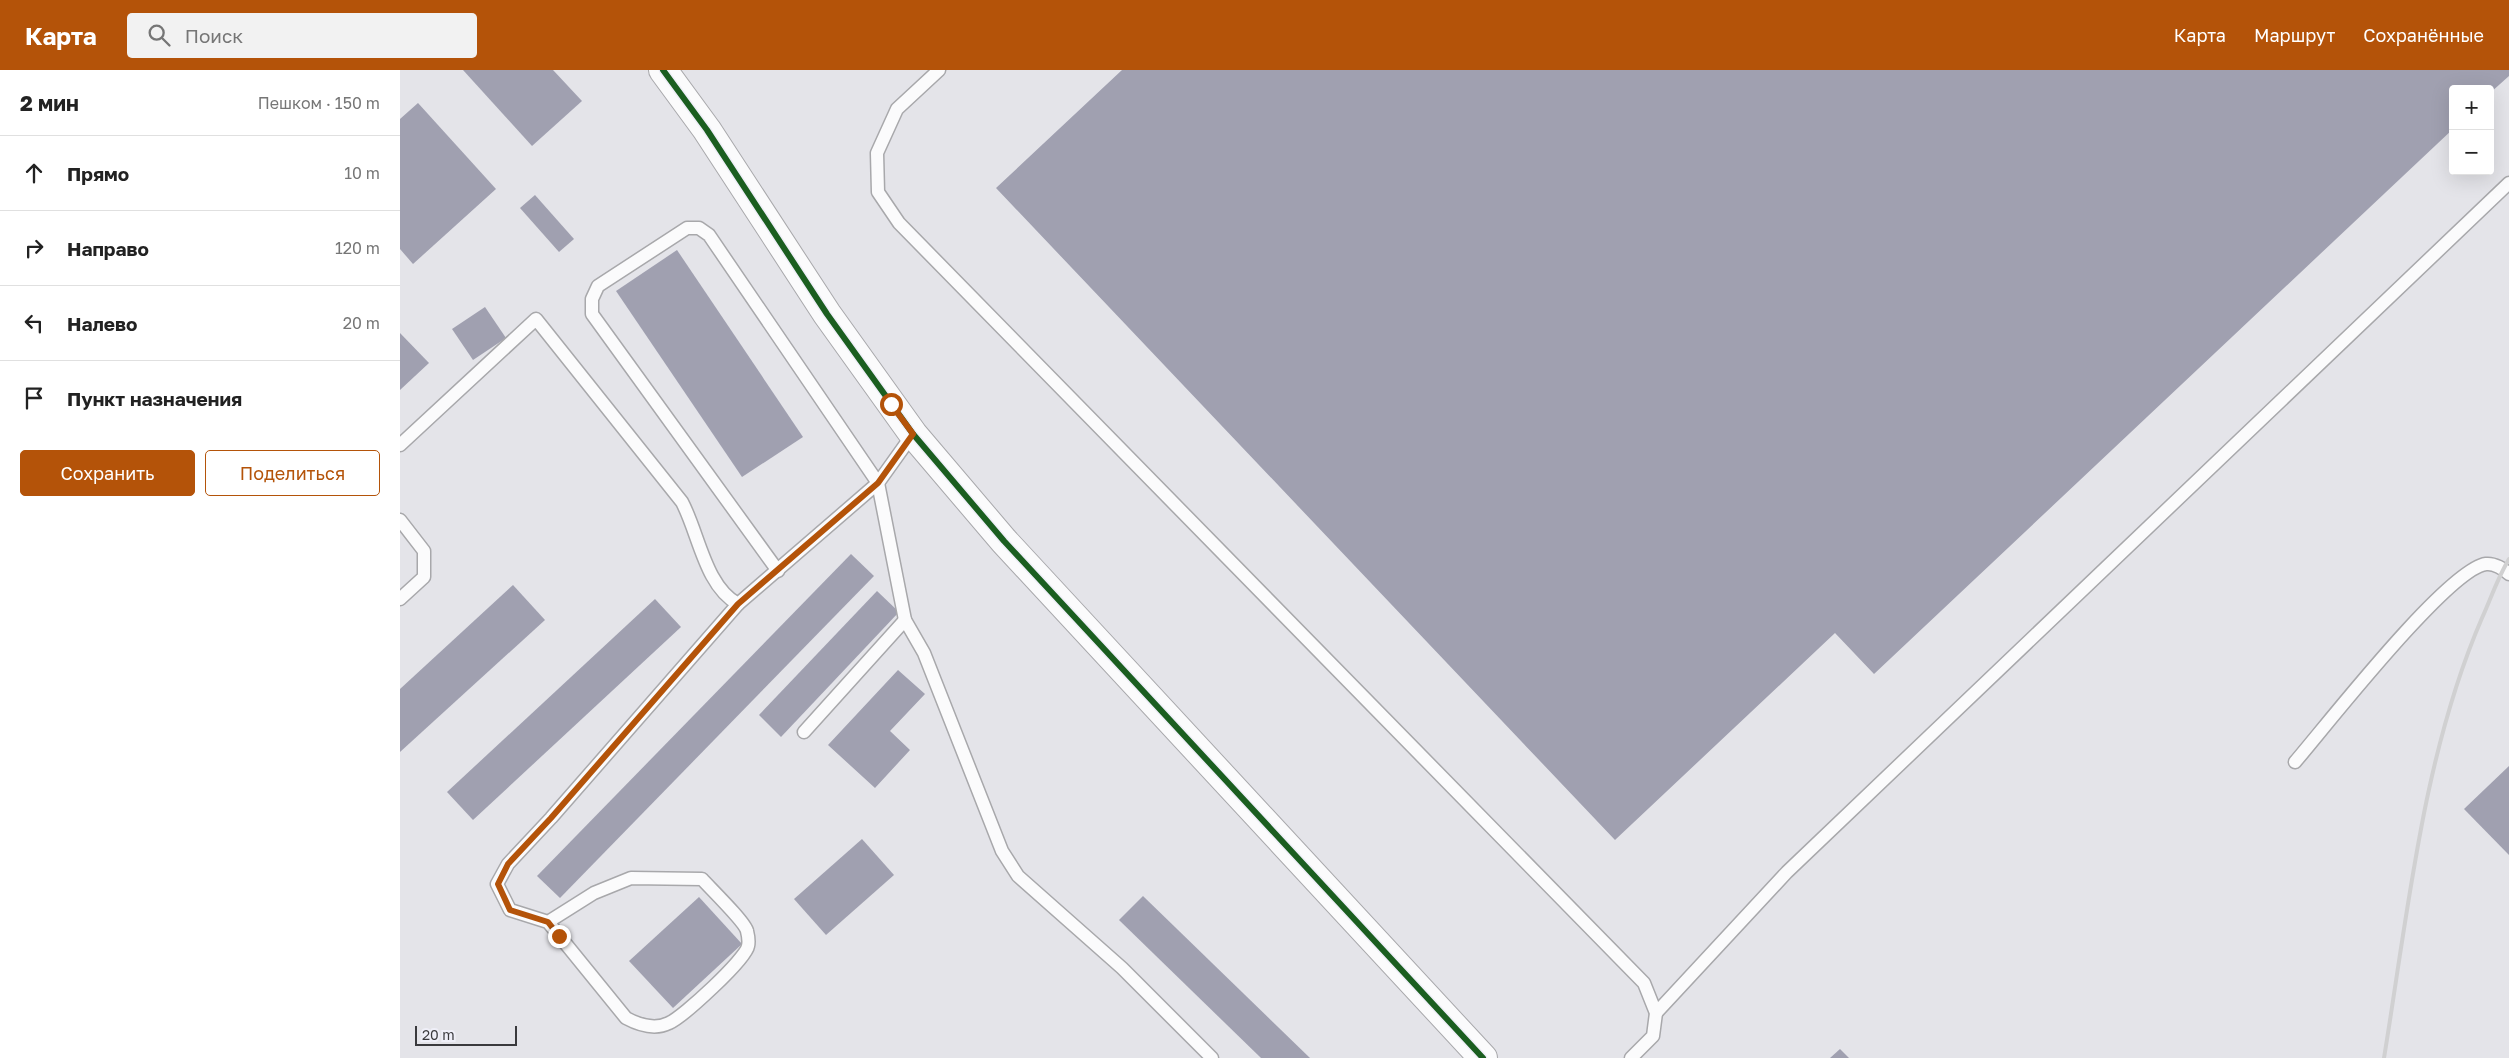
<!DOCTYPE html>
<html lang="ru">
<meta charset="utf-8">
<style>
body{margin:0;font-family:"Golos Text",sans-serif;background:#f2f2f2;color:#222}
.controls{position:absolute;right:15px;top:15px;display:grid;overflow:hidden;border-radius:5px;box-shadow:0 5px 20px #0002}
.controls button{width:45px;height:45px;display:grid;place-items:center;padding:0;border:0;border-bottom:1px solid #e0e0e0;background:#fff;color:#222;font:25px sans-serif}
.scale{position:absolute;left:15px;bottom:12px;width:102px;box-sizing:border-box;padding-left:5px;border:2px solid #3a3a3d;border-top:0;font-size:14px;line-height:18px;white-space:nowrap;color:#3a3a3d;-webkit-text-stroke:4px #efeff8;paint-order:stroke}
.stop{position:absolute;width:15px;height:15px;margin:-11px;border:4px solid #b45309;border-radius:50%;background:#fff}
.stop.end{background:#b45309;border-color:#fff;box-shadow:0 1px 5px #0008}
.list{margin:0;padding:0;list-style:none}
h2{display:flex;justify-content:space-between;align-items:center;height:65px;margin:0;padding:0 20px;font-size:21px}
h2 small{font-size:16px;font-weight:400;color:#767676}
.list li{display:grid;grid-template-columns:32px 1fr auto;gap:15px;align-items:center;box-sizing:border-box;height:75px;padding:0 20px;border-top:1px solid #e0e0e0}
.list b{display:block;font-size:19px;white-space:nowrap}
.list em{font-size:16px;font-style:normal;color:#767676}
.actions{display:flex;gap:10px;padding:15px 20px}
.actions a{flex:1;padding:11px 0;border:1px solid #b45309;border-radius:5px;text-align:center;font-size:18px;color:#b45309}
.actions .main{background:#b45309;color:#fff}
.icon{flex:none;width:28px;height:28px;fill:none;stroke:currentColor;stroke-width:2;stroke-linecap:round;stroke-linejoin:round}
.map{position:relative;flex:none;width:2109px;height:988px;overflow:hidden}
header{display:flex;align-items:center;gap:30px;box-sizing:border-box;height:70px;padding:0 25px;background:#b45309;color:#fff}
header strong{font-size:24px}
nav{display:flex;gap:28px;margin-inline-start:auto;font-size:18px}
.search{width:350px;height:45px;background:#f2f2f2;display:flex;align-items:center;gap:12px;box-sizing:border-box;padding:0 18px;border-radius:5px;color:#767676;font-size:19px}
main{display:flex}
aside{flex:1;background:#fff}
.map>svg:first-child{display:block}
.building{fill:#a0a0b0}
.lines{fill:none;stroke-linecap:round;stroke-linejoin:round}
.service-casing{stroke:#a8a8ab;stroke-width:15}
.tertiary-casing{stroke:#a8a8ab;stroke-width:30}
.service{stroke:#fbfbfc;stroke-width:12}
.tertiary{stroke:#fbfbfc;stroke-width:28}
.rail{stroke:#d0d0d1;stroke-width:4}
.cycleway-casing{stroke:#efeff8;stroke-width:9}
.cycleway{stroke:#1b5e20;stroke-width:6}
.route{stroke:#b45309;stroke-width:6}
</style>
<header>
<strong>Карта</strong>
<div class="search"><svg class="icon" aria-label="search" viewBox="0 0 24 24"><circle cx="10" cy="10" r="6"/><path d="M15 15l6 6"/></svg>Поиск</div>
<nav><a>Карта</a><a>Маршрут</a><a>Сохранённые</a></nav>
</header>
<main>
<aside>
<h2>2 мин<small>Пешком · 150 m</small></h2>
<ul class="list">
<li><svg class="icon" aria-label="ahead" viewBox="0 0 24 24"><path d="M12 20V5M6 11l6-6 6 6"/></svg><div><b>Прямо</b></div><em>10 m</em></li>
<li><svg class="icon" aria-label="right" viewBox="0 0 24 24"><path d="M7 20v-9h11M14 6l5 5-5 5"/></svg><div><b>Направо</b></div><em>120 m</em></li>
<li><svg class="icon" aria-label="left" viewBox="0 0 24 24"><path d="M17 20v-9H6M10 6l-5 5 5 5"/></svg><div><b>Налево</b></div><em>20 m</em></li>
<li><svg class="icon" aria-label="arrive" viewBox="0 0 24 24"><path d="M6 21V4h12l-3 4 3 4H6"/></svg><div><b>Пункт назначения</b></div></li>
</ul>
<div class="actions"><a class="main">Сохранить</a><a>Поделиться</a></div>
</aside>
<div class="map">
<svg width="2109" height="988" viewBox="0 0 2109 988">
<rect width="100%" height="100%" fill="#e4e4e9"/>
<g class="building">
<polygon points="63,0 153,0 182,31 132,76"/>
<polygon points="722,0 2109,0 2109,6 2090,23 2090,19 2053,19 2053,59 1474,604 1435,563 1215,770 596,118"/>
<polygon points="18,33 96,119 13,194 0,179 0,49"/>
<polygon points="135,125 174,169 159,182 120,138"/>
<polygon points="277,180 403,367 342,407 216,221"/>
<polygon points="85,237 106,268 73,290 52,259"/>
<polygon points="0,263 29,293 0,320"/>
<polygon points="451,484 474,506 160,828 137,806"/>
<polygon points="113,515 145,550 0,682 0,619"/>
<polygon points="477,521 499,542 381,667 359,645"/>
<polygon points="255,529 281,557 73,750 47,722"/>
<polygon points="498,600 525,624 490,661 510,680 475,718 428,675"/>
<polygon points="2109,696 2109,785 2064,739"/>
<polygon points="462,769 494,805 426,865 394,829"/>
<polygon points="743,826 910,988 861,988 719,850"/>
<polygon points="299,827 342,874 273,938 229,891"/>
<polygon points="1440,979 1449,988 1430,988"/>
</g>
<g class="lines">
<g class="service-casing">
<g id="service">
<polyline points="539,0 497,39 477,83 478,122 499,153 1244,913 1256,943 1253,966 1231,988"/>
<path d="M0,375L136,249L282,432C299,464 305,516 338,534L478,413L513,364"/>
<polyline points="0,450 24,481 24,507 0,529"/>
<polyline points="378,501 192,244 192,229 198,216 287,158 299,158 309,165 478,413 505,550 524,583 602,781 618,806 722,898 812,988"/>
<polyline points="404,662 505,550"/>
<path d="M1895,692C1926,656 2048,499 2086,494C2094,493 2104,499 2109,504"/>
<path d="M148,852L194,823L231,808L302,809C310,818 345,852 347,861C348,865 349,872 348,876C346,889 283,947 269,953C255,960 239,955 226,948L148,852L110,840L97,814L108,794L151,748L338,534"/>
<polyline points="1256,943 1387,802 2109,113"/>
</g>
</g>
<g class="tertiary-casing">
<polyline id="tertiary" points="263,0 307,60 427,244 513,364 604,471 1083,988"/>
</g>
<use href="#service" class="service"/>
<use href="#tertiary" class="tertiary"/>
<path class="rail" d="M1984,988C2008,842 2023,684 2082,548C2091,528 2098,507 2109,489"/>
<g class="cycleway-casing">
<polyline id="cycleway" points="263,0 307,60 427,244 513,364 604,471 1083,988"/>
</g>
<use href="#cycleway" class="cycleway"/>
</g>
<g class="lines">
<polyline class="route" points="159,866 148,852 110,840 98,814 108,794 151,748 338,534 478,413 513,364 491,334"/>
</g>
</svg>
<div class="controls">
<button>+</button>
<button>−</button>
</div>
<div class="scale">20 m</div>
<div class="stop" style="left:491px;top:334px"></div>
<div class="stop end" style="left:159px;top:866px"></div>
</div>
</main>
